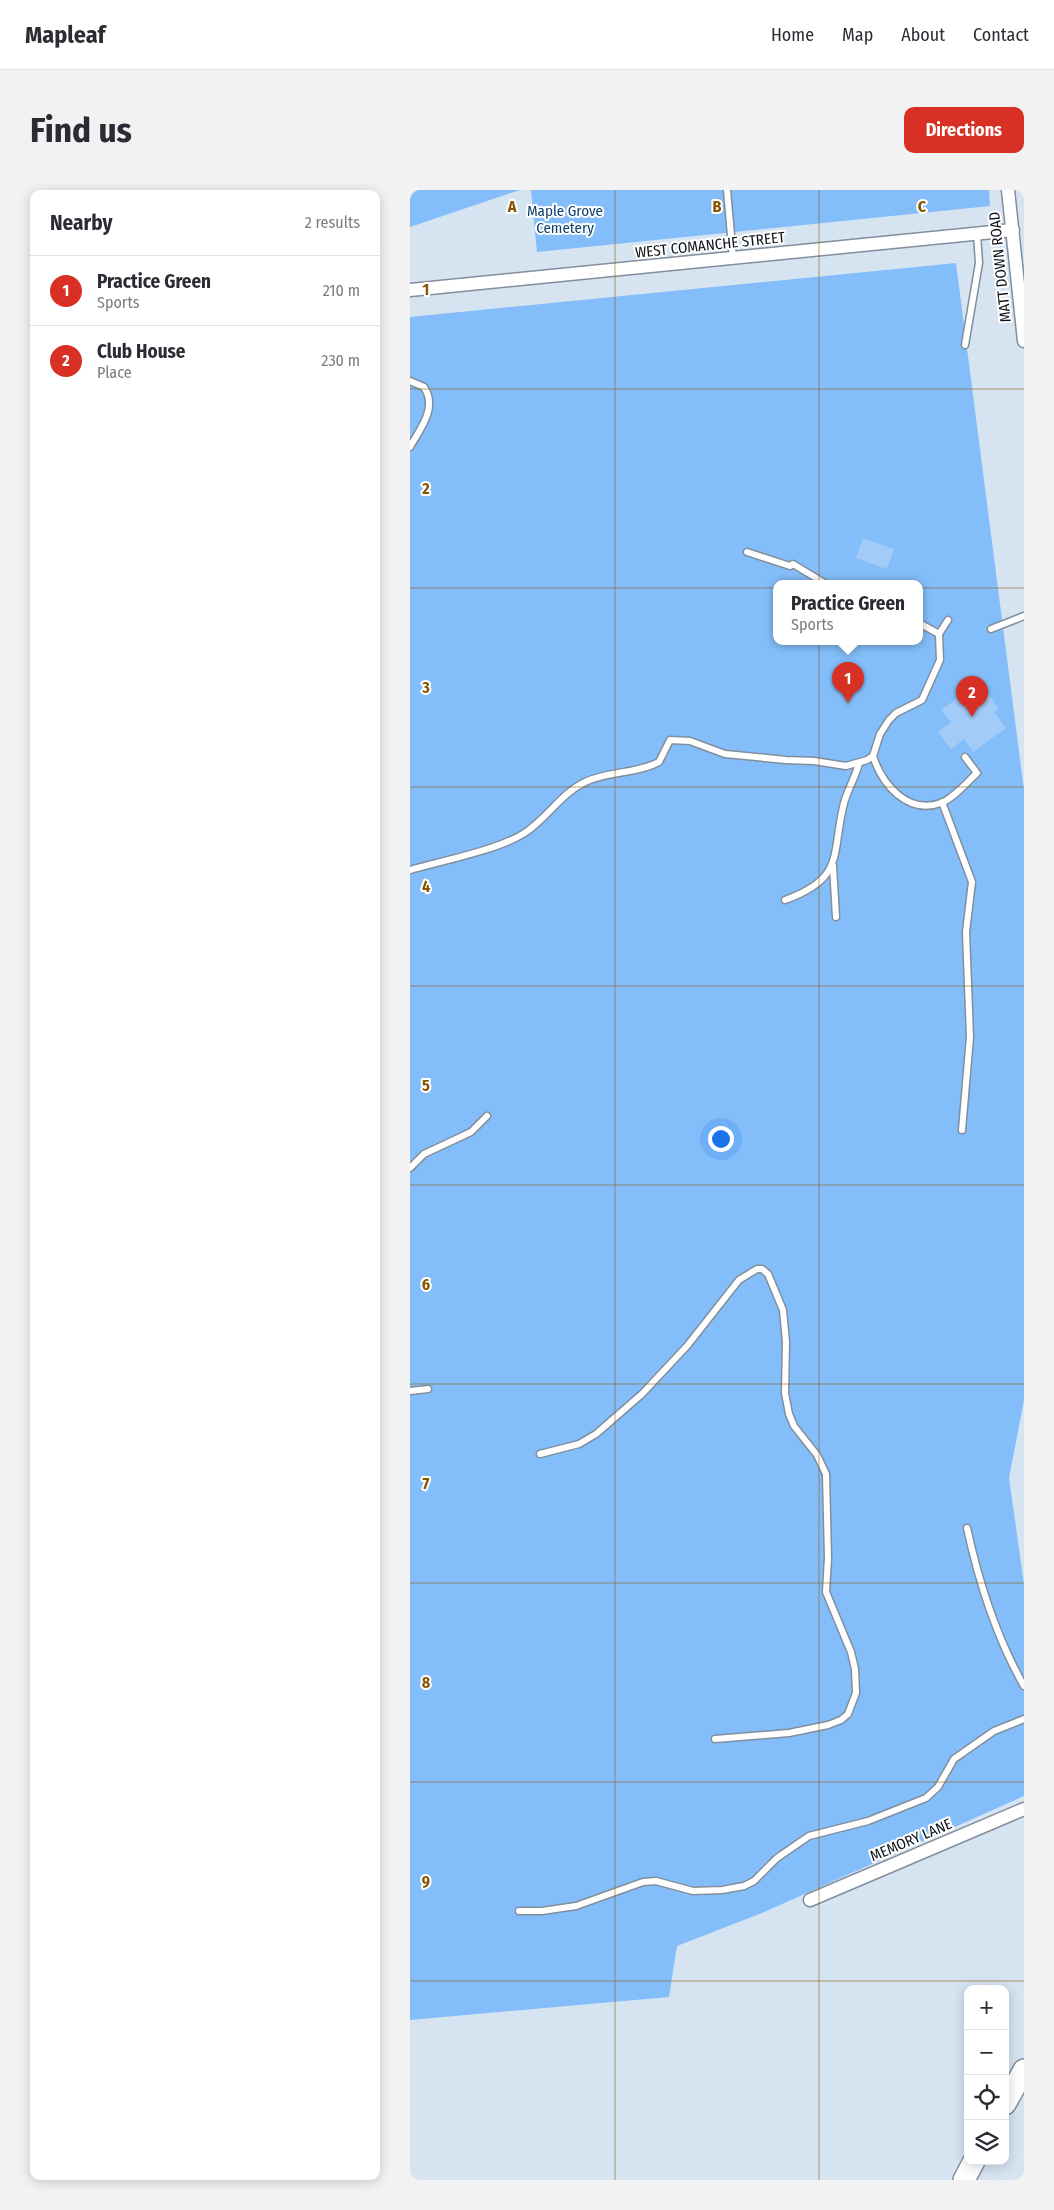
<!DOCTYPE html>
<meta charset="utf-8">
<style>
body{margin:0;font-family:"Fira Sans Condensed",sans-serif;background:#f2f2f3;color:#2b2b33}
.controls{position:absolute;right:15px;bottom:15px;display:grid;overflow:hidden;border-radius:10px;box-shadow:0 2px 12px #0003}
.controls button{width:45px;height:45px;display:grid;place-items:center;padding:0;border:0;border-bottom:1px solid #e1e1e2;background:#fff;color:#2b2b33;font:25px sans-serif}
.you{position:absolute;left:310px;top:948px;width:18px;height:18px;margin:-12px;border:4px solid #fff;border-radius:50%;background:#1a73e8;box-shadow:0 0 0 8px #1a73e833}
.badge{display:grid;place-items:center;width:32px;height:32px;border-radius:50%;background:#d93025;color:#fff;font-size:16px;font-weight:700}
.pin{position:absolute;translate:-50% -41px;filter:drop-shadow(0 1px 2px #0008)}
.pin::after{content:'';position:absolute;top:26px;width:18px;height:15px;background:inherit;clip-path:polygon(0 0,100% 0,50% 100%)}
.popup{position:absolute;left:363px;top:390px;width:150px;height:65px;box-sizing:border-box;display:grid;place-content:center;border-radius:10px;background:#fff;filter:drop-shadow(0 1px 4px #0005);font-size:16px;white-space:nowrap;color:#7c7c81}
.popup b{font-size:19px;color:#2b2b33}
.popup::after{content:'';position:absolute;left:50%;top:100%;margin-left:-10px;border:10px solid transparent;border-top-color:#fff}
.list{margin:0;padding:0;list-style:none}
h2{display:flex;justify-content:space-between;align-items:center;height:65px;margin:0;padding:0 20px;font-size:21px}
h2 small{font-size:16px;font-weight:400;color:#7c7c81}
.list li{display:grid;grid-template-columns:32px 1fr auto;gap:15px;align-items:center;box-sizing:border-box;height:70px;padding:0 20px;border-top:1px solid #e1e1e2}
.list b{display:block;font-size:19px;white-space:nowrap}
.list p{margin:0;font-size:16px;white-space:nowrap;color:#7c7c81}
.list em{font-size:16px;font-style:normal;color:#7c7c81}
.icon{flex:none;width:28px;height:28px;fill:none;stroke:currentColor;stroke-width:2;stroke-linecap:round;stroke-linejoin:round}
.map{position:relative;flex:none;width:614px;height:1990px;overflow:hidden;border-radius:10px}
header{display:flex;align-items:center;gap:30px;box-sizing:border-box;height:70px;padding:0 25px;background:#fff;border-bottom:1px solid #e1e1e2}
header strong{font-size:24px}
nav{display:flex;gap:28px;margin-inline-start:auto;font-size:18px}
.intro{display:flex;align-items:center;justify-content:space-between;box-sizing:border-box;height:120px;padding:0 30px}
h1{margin:0;font-size:35px}
.button{padding:12px 22px;border-radius:10px;background:#d93025;color:#fff;font-size:18px;font-weight:700}
main{display:flex;gap:30px;padding:0 30px}
aside{flex:1;background:#fff;border-radius:10px;box-shadow:0 2px 12px #0003}
.map>svg:first-child{display:block}
.green{fill:#84befa;fill-rule:evenodd}
.building{fill:#a2cbf7}
.lines{fill:none;stroke-linecap:round;stroke-linejoin:round}
.service-casing{stroke:#828e9b;stroke-width:9}
.minor-casing{stroke:#828e9b;stroke-width:15}
.trunk-casing{stroke:#828e9b;stroke-width:24}
.service{stroke:#fff;stroke-width:6}
.minor{stroke:#fff;stroke-width:12}
.trunk{stroke:#fff;stroke-width:21}
.grid{fill:none;stroke:#895600;stroke-width:1;stroke-opacity:0.55}
.labels{text-anchor:middle;dominant-baseline:central;stroke-width:4;stroke-linejoin:round;paint-order:stroke}
.park-label{font-size:15px;fill:#0c406d;stroke:#fff}
.street-label{font-size:15px;fill:#0d1116;stroke:#fff}
.grid-label{font-size:16px;text-anchor:middle;font-weight:bold;fill:#895600;stroke:#fff;stroke-width:4;stroke-linejoin:round;paint-order:stroke}
</style>
<header>
<strong>Mapleaf</strong>
<nav><a>Home</a><a>Map</a><a>About</a><a>Contact</a></nav>
</header>
<div class="intro"><h1>Find us</h1><a class="button">Directions</a></div>
<main>
<aside>
<h2>Nearby<small>2 results</small></h2>
<ul class="list">
<li><span class="badge">1</span><div><b>Practice Green</b><p>Sports</p></div><em>210 m</em></li>
<li><span class="badge">2</span><div><b>Club House</b><p>Place</p></div><em>230 m</em></li>
</ul>
</aside>
<div class="map">
<svg width="614" height="1990" viewBox="0 0 614 1990">
<rect width="100%" height="100%" fill="#d6e3f1"/>
<g class="green">
<polygon points="0,0 110,0 0,37"/>
<polygon points="121,0 579,0 580,16 127,62"/>
<path d="M546,73L614,600V1210L599,1288L614,1394V1606L352,1723L267,1756L259,1807L0,1830V127ZM367,394H509V452H367Z"/>
</g>
<g class="building">
<polygon points="453,348 484,359 477,379 446,368"/>
<polygon points="563,497 572,510 579,505 589,519 584,522 596,538 563,562 554,549 541,559 528,542 541,532 531,520"/>
</g>
<g class="lines">
<g class="service-casing">
<g id="service">
<polyline points="317,0 323,68"/>
<polyline points="555,155 569,73 567,44"/>
<path d="M0,191L14,197C28,218 10,239 0,257"/>
<polyline points="337,362 380,376 383,374 416,394"/>
<polyline points="509,433 529,444"/>
<polyline points="581,439 614,426"/>
<path d="M463,566C472,594 497,625 531,613C544,608 557,592 567,583L555,567"/>
<polyline points="532,612 562,692 556,742 560,847 552,940"/>
<polyline points="423,676 426,727"/>
<path d="M0,680C31,671 87,660 113,644C136,630 150,604 175,592C198,581 226,584 249,572L260,550L280,551L315,564L376,570L404,571L436,576L457,570L463,566L470,544L479,530L486,523L512,510L530,470L529,444L538,430"/>
<path d="M375,710C436,688 421,664 434,613C438,599 446,586 449,573"/>
<polyline points="0,978 14,964 61,942 77,926"/>
<polyline points="0,1201 18,1199"/>
<polyline points="130,1264 169,1254 186,1244 232,1204 277,1156 329,1090 347,1079 352,1079 358,1084 373,1120 376,1152 375,1203 379,1224 384,1236 407,1265 416,1284 418,1368 416,1402 441,1462 445,1479 446,1503 438,1524 431,1530 418,1535 379,1543 305,1549"/>
<path d="M557,1338C569,1393 586,1447 614,1496"/>
<polyline points="109,1721 132,1721 166,1716 233,1692 246,1691 283,1701 312,1700 334,1696 344,1691 367,1668 399,1646 458,1631 516,1608 528,1597 544,1569 584,1541 614,1529"/>
</g>
</g>
<g class="minor-casing">
<g id="minor">
<polyline points="598,0 614,151"/>
<polyline points="0,100 603,40"/>
<polyline points="400,1710 614,1619"/>
</g>
</g>
<g class="trunk-casing">
<g id="trunk">
<polyline points="595,1914 614,1880"/>
<polyline points="554,1990 564,1971"/>
</g>
</g>
<use href="#service" class="service"/>
<use href="#minor" class="minor"/>
<use href="#trunk" class="trunk"/>
</g>
<path class="grid" d="M205,0V1990M409,0V1990M0,199H614M0,398H614M0,597H614M0,796H614M0,995H614M0,1194H614M0,1393H614M0,1592H614M0,1791H614"/>
<g class="labels">
<g class="park-label">
<text x="155" y="21">Maple Grove<tspan x="155" dy="17">Cemetery</tspan></text>
</g>
<g class="street-label">
<text transform="translate(300 55) rotate(-6)">WEST COMANCHE STREET</text>
<text transform="translate(590 77) rotate(-96)">MATT DOWN ROAD</text>
<text transform="translate(501 1650) rotate(-23)">MEMORY LANE</text>
</g>
</g>
<g class="grid-label">
<text x="102" y="22">A</text>
<text x="307" y="22">B</text>
<text x="512" y="22">C</text>
<text x="16" y="105">1</text>
<text x="16" y="304">2</text>
<text x="16" y="503">3</text>
<text x="16" y="702">4</text>
<text x="16" y="901">5</text>
<text x="16" y="1100">6</text>
<text x="16" y="1299">7</text>
<text x="16" y="1498">8</text>
<text x="16" y="1697">9</text>
</g>
</svg>
<div class="controls">
<button>+</button>
<button>−</button>
<button><svg class="icon" aria-label="locate" viewBox="0 0 24 24"><circle cx="12" cy="12" r="6"/><path d="M12 2v4M12 18v4M2 12h4M18 12h4"/></svg></button>
<button><svg class="icon" aria-label="layers" viewBox="0 0 24 24"><path d="M12 4l9 5-9 5-9-5zM3 14l9 5 9-5"/></svg></button>
</div>
<div class="you"></div>
<div class="pin badge" style="left:438px;top:513px">1</div>
<div class="popup"><b>Practice Green</b>Sports</div>
<div class="pin badge" style="left:562px;top:527px">2</div>
</div>
</main>
